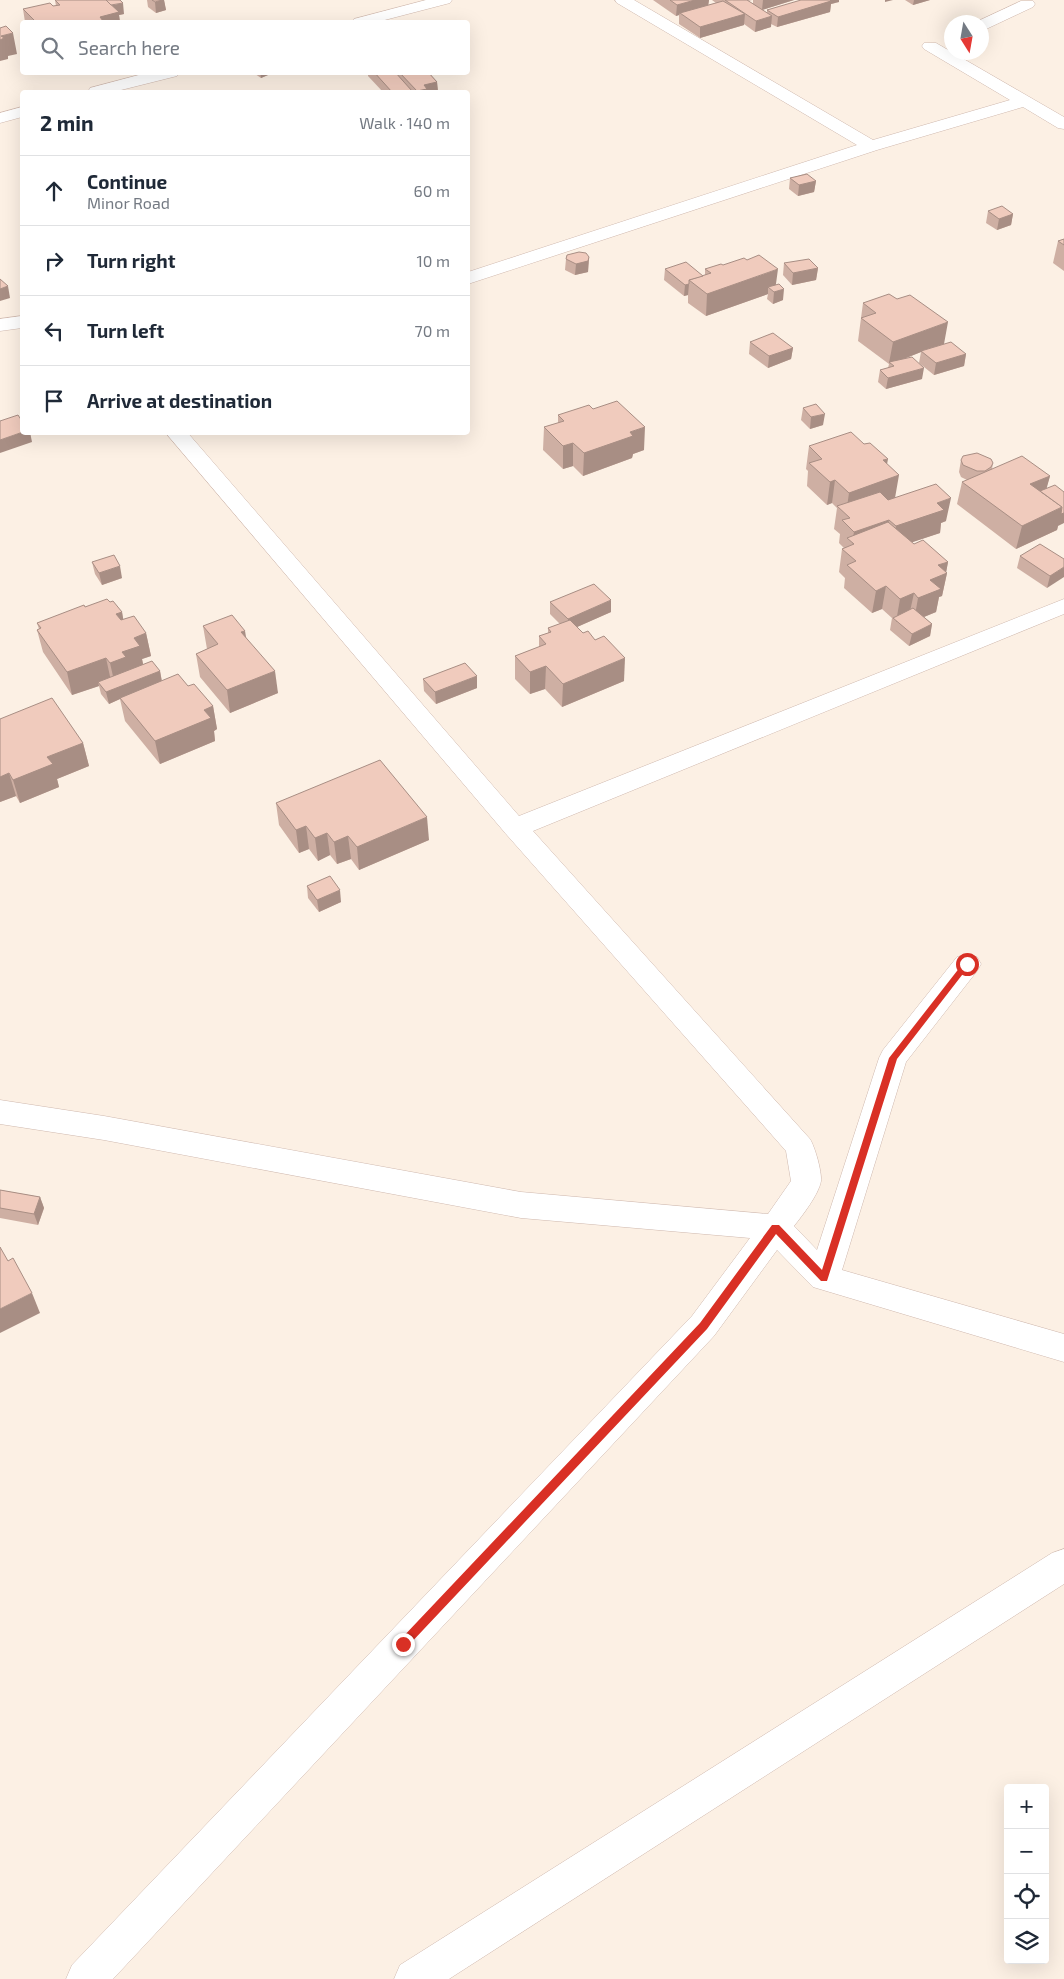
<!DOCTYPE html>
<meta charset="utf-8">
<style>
body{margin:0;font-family:"Exo 2",sans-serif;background:#f6f6f7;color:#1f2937}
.controls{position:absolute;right:15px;bottom:15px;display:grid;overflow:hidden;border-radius:5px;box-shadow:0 5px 20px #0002}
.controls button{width:45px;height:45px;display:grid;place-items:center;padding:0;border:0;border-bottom:1px solid #e0e1e3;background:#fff;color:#1f2937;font:25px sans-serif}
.compass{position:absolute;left:944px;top:15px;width:45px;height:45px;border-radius:50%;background:#fff;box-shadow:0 5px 20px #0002;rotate:169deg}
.stop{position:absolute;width:15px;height:15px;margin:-11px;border:4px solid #d93025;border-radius:50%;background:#fff}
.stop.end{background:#d93025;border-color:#fff;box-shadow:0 1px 5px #0008}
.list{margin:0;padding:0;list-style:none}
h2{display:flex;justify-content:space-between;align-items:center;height:65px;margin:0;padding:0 20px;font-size:21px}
h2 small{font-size:16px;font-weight:400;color:#747a83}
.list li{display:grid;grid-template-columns:32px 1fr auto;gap:15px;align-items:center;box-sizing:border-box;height:70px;padding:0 20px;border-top:1px solid #e0e1e3}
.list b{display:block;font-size:19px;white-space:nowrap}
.list p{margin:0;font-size:16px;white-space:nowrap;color:#747a83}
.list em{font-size:16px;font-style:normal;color:#747a83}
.icon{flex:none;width:28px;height:28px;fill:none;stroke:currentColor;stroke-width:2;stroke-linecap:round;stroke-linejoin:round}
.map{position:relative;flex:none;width:1064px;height:1979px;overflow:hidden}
.search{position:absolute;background:#fff;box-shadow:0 5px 20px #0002;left:20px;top:20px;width:450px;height:55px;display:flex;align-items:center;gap:12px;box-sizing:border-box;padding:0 18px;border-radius:5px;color:#747a83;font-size:19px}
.panel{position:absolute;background:#fff;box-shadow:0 5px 20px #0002;left:20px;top:90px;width:450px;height:345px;border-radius:5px}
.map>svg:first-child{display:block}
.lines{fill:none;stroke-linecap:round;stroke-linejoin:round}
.minor-casing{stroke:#cfb8ae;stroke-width:1}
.minor{fill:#fff;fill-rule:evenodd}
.wall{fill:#ceafa3}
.shaded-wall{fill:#a88e84}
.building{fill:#f0cbbd;stroke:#a88e84}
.route{fill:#d93025}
</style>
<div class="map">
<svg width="1064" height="1979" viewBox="0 0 1064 1979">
<rect width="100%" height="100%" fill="#fcf0e4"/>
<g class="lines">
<g class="minor-casing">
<g id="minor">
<polygon points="426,0 452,0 450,3 377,22 352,22 354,19"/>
<polygon points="615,0 634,0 873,140 1010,100 924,49 922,46 924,43 936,43 1064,117 1064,129 1058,128 1023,107 877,150 468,284 468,272 857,145 617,3"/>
<polygon points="1021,1 1033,1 1035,4 1033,7 982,31 982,22 976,22"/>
<polygon points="150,72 179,72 177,76 113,92 88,92 90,88"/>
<polygon points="22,107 22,117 0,123 0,113"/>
<polygon points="22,316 22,328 0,331 0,319"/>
<path d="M165,432H187L519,816L1064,599V614L533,831L810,1139C815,1147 822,1172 821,1181C819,1194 802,1216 794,1226L817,1250L879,1058L883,1050L957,957L967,954L977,957L981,964L977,971L906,1062L842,1270L1064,1334V1362L813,1287L777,1250L714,1336L113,1979H66L72,1965L692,1316L750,1238L521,1218L104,1140L0,1124V1100L104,1116L521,1192L768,1214L791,1181L786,1151L506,834Z"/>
<polygon points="1064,1549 1064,1584 449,1979 394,1979 400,1965 1052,1553"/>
</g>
</g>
<use href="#minor" class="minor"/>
</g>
<g class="wall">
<polygon points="55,0 124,14 119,15 120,22 25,22 23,9 56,6"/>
<polygon points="147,0 164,0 166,10 156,13 148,7"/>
<polygon points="653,0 709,0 708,5 716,3 712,0 752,0 748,1 753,4 753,0 794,0 762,10 767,13 767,10 839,2 831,4 830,12 777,27 771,24 771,27 755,32 744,24 744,25 700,38 679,24 679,15 676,16"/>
<polygon points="905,0 930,0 913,5"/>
<polygon points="252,72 275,72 261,78"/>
<polygon points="368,72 428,72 437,82 438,92 383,92 368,76"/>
<polygon points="790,178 816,181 814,192 798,196 789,189"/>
<polygon points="988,211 1013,214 1011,225 997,230 986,223"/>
<polygon points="1064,239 1064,271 1053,263 1058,241"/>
<polygon points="589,257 588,272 575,275 565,270 566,259"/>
<polygon points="784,263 818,268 816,280 792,285 783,275"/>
<polygon points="723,265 776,285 783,300 773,304 767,299 768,294 706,316 688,303 688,295 684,296 664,280 665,269 703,276 705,275 705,269"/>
<polygon points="863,303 944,344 966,354 964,366 934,375 919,363 921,352 906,358 922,379 886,389 878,382 880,370 888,368 889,364 858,341"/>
<polygon points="750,342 793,348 791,359 768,368 749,354"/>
<polygon points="803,408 823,425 810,429 801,420"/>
<polygon points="558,415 644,450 633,454 632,458 583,476 573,466 563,469 543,450 544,427 558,423"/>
<polygon points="809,446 887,464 895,497 946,521 941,523 940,533 912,542 914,544 948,562 946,572 947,573 942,596 939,597 936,612 924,617 932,624 930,636 909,646 890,630 892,618 882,609 872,613 844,588 845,578 839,572 842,549 844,548 839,543 840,534 834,529 837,508 832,503 827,505 807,486 808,471 806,469"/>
<polygon points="961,460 993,463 992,469 1050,476 1046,488 1058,526 1057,530 1016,549 957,504 962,482 967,480 961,477 959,472"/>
<polygon points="1020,556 1064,559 1047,588 1017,568"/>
<polygon points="92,562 122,578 102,585 95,574"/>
<polygon points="110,602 122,612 123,620 146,633 151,656 142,659 143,664 160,671 162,681 188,686 213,706 217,729 214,731 215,741 160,764 125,721 120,699 109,704 101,694 99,686 72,695 43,652 37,630 39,629 37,623 85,607"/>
<polygon points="550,602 611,612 577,627 624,681 562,707 545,689 530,694 515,679 515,656 539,647 539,636 548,633 548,628 560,624 550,614"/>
<polygon points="203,626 246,638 278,693 230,713 200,677 196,654 207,649"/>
<polygon points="423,679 477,688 436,704 424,691"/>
<polygon points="0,719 83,743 89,766 57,779 59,787 20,803 16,796 0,802"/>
<polygon points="276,803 429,840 359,870 351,859 337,864 330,855 318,861 309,849 299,853 279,825"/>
<polygon points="307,886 341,902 319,912 308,898"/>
<polygon points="0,1190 40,1197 44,1208 38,1225 0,1218"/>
</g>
<g class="shaded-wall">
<polygon points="162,0 164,0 166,10 156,13 155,2"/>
<polygon points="695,0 709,0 708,7 680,13 679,15 676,16 677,5"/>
<polygon points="763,0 794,0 762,10"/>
<polygon points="822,0 839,0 839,2 831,4 830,12 777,27 778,17"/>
<polygon points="885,0 893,0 885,2"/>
<polygon points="914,0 930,0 913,5"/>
<polygon points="123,3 124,14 119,15 120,22 96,22 108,6"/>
<polygon points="745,14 744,25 700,38 700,27"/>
<polygon points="772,16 771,27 755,32 756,21"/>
<polygon points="13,33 17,54 8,56 8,59 0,61 0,40 1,36"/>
<polygon points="260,72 275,72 261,78"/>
<polygon points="437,82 438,92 417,92 417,91 424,85"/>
<polygon points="816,181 814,192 798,196 799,185"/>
<polygon points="1013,214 1011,225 997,230 999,219"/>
<polygon points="589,257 588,272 575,275 576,264"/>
<polygon points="818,268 816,280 792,285 793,273"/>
<polygon points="778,269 775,291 768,287 768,294 706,316 707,294"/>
<polygon points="689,284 688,295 684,296 685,285"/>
<polygon points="8,286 10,298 0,301 0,289"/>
<polygon points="784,289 783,300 773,304 774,292"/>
<polygon points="948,322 944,344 921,351 921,352 891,364 889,363 893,342"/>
<polygon points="793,348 791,359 768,368 769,356"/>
<polygon points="966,354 964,366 934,375 936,363"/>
<polygon points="924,368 922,379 886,389 888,378"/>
<polygon points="825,414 823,425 810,429 811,417"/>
<polygon points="645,427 644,450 633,454 632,458 583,476 584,453 630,432"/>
<polygon points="23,432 30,432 32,442 0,453 0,440"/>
<polygon points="573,443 573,466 563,469 563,446"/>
<polygon points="888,459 884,480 899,475 895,498 846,514 849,493 883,460"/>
<polygon points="1050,476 1044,498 1030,484"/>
<polygon points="835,480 832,503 827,505 830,482"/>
<polygon points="951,498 946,521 941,523 940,533 892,549 896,526 937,503"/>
<polygon points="1062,507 1064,513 1064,523 1058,526 1057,530 1016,549 1022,526"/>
<polygon points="889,520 885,543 854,544 852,543 854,532"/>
<polygon points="948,562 946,573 947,573 942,596 939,597 936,612 914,621 918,598 938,565"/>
<polygon points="120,566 122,578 102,585 99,573"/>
<polygon points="1064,567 1064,577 1047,588 1050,576"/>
<polygon points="886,586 882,609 872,613 876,591"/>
<polygon points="914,593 909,616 896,622 900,599"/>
<polygon points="611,600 611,612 568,631 568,619"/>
<polygon points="122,612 126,635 116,614"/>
<polygon points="932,624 930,636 909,646 912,634"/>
<polygon points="245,631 249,654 241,632"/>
<polygon points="146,633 151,656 142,659 144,669 115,685 110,663 122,652 134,638"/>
<polygon points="106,658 111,681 98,682 99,686 72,695 67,672"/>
<polygon points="625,658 624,681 562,707 563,684"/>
<polygon points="546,666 545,689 530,694 530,672"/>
<polygon points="160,671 162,683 120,698 120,699 109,704 106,692"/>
<polygon points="275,671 278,693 230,713 227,690"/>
<polygon points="477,676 477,688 436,704 435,692"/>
<polygon points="213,706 217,729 214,731 215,741 160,764 155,741 204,710"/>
<polygon points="83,743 89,766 57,779 59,787 20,803 13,780 47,757"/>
<polygon points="9,773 16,796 0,802 0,777"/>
<polygon points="427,817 429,840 359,870 357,847"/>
<polygon points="306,826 309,849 299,853 296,830"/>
<polygon points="327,833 330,855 318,861 315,838"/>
<polygon points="348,836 351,859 337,864 334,842"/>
<polygon points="340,890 341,902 319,912 317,900"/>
<polygon points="40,1197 44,1208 38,1225 34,1214"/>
<polygon points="32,1293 40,1313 0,1333 0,1309"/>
</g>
<g class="building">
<polygon points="55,0 106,0 119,12 100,17 103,21 96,22 36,22 23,9 50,3 53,6 60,5"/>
<polygon points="106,0 120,0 123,3 111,5"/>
<polygon points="152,0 162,0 155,2"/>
<polygon points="670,0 695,0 677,5"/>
<polygon points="725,0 747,0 772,16 756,21"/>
<polygon points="801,0 830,0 831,1 778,17 767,10"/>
<polygon points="723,1 745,14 700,27 680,13"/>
<polygon points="6,26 13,33 1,36 4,38 0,40 0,28"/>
<polygon points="374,72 395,72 412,91 404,92 392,92"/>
<polygon points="399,72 428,72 437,82 424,85 427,89 417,91"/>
<polygon points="807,174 816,181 799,185 790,178"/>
<polygon points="1002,206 1013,214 999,219 988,211"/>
<polygon points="1064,239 1064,245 1058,241"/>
<polygon points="579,252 586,253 589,257 588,261 576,264 566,259 567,255"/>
<polygon points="759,255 778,269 707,294 689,280 711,273 705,269 721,264 723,265 744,258 747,260"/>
<polygon points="809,259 818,268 793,273 784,263"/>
<polygon points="686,262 703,276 689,280 689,284 685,285 665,269"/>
<polygon points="0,279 8,286 0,289"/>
<polygon points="779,284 784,289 774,292 768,287"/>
<polygon points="889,294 897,299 910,295 948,322 893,342 861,318 876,313 863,303"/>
<polygon points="773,333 793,348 769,356 750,342"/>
<polygon points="951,342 966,354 936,363 921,351"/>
<polygon points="912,357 924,368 888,378 880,370 894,366 889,362"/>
<polygon points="617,401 645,427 630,432 633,436 584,453 573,443 563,446 544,427 564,421 558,415 589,405 593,409"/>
<polygon points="816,404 825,414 811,417 803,408"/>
<polygon points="18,415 22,421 23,432 0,440 0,421"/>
<polygon points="851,432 864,444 870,443 888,459 883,460 899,475 849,493 835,480 830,482 809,463 822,459 809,446"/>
<polygon points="977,453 991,459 993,463 991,467 985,471 977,471 963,465 961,460 963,456"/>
<polygon points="1022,456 1050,476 1030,484 1062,507 1022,526 962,482"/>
<polygon points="936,484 951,498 937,503 944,510 896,526 889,520 854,532 842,520 850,518 837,506 880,492 888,500"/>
<polygon points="1055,485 1064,492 1064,513 1061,514 1062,507 1040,491"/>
<polygon points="888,522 914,544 923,540 948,562 938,565 947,573 930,580 941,589 918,598 914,593 900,599 886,586 876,591 847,565 856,561 842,549 854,544 847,538"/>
<polygon points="1040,544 1064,559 1064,567 1050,576 1020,556"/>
<polygon points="114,555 120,566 99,573 92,562"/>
<polygon points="594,584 611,600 568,619 550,602"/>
<polygon points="107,599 110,602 113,601 122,612 116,614 121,620 134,616 146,633 134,638 140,646 122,652 126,657 110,663 106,658 67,672 37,630 41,628 37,623 84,605 85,607"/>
<polygon points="913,608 932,624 912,634 893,618"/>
<polygon points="232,615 245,631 241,632 275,671 227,690 196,654 218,644 203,626"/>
<polygon points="570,620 583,633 588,631 595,640 604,636 625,658 563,684 546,666 530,672 515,656 546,644 539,636 551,632 548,628"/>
<polygon points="152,661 160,671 106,692 98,682"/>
<polygon points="465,663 477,676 435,692 423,679"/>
<polygon points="178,674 188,686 194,684 213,706 204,710 211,718 155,741 120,698"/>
<polygon points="52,698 83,743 47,757 53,764 13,780 9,773 0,777 0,719"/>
<polygon points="380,760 427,817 357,847 348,836 334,842 327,833 315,838 306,826 296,830 276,803"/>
<polygon points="330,876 340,890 317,900 307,886"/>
<polygon points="0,1190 40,1197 34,1214 0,1208"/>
<polygon points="0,1247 8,1261 13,1258 32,1293 0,1309"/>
</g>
<polygon class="route" points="967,961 969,962 969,966 897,1059 827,1281 821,1281 776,1234 707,1329 407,1647 400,1647 398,1644 400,1640 700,1323 772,1225 779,1225 822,1270 889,1058 964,962"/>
</svg>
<div class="controls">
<button>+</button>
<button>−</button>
<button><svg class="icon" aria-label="locate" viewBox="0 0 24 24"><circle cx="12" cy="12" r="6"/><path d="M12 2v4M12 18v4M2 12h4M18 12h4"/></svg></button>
<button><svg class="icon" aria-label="layers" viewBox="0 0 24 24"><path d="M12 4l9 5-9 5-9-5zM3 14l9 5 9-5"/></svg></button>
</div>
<svg class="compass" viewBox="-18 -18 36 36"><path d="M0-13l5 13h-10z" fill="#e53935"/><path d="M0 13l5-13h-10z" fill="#747a83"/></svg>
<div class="stop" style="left:967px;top:964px"></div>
<div class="stop end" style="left:403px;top:1644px"></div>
<div class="search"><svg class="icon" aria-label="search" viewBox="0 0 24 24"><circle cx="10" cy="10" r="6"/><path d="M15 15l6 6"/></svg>Search here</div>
<section class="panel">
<h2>2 min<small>Walk · 140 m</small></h2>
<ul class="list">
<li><svg class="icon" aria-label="ahead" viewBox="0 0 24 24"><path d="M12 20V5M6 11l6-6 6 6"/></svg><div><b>Continue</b><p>Minor Road</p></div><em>60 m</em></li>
<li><svg class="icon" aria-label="right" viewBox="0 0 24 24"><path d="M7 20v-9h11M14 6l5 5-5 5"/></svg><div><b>Turn right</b></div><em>10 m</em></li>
<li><svg class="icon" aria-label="left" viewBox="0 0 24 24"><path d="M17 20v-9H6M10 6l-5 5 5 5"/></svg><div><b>Turn left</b></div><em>70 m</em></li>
<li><svg class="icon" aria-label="arrive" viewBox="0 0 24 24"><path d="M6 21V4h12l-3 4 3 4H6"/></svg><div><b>Arrive at destination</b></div></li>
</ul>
</section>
</div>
